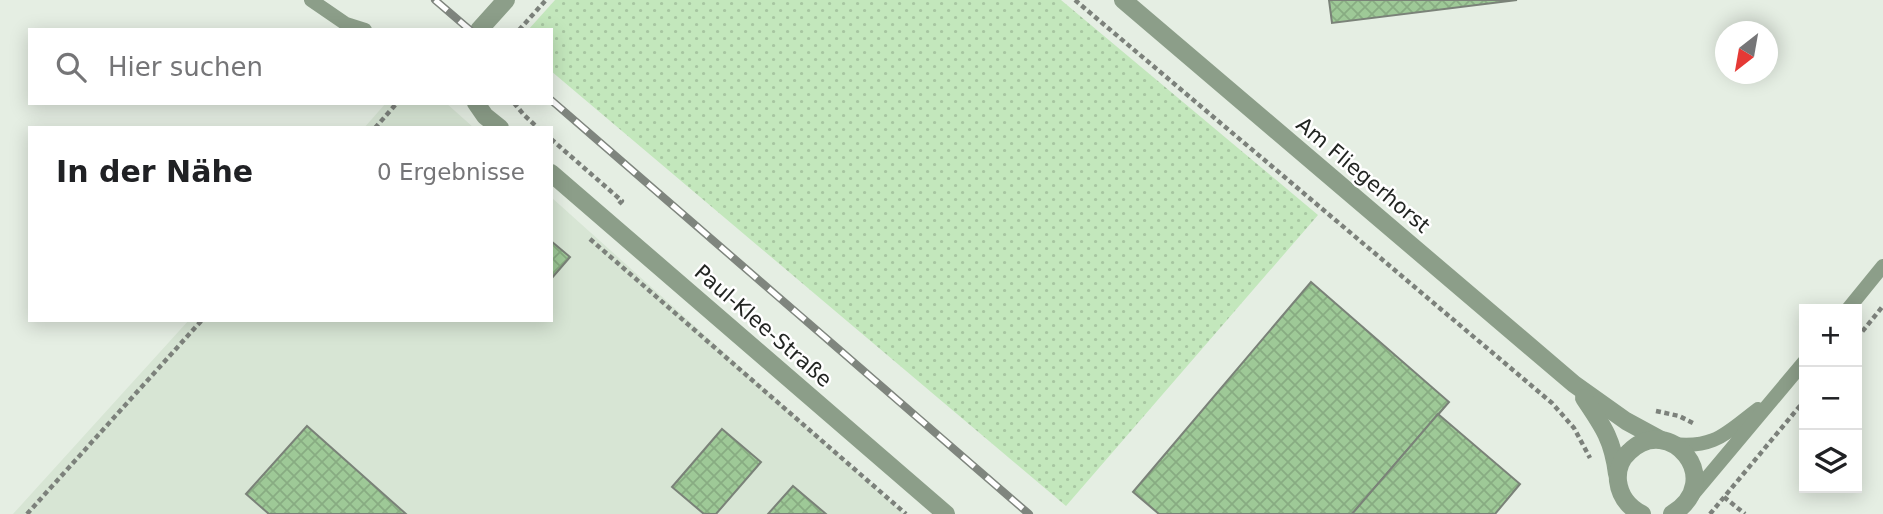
<!DOCTYPE html>
<html lang="de">
<meta charset="utf-8">
<style>
body{margin:0;font-family:"DejaVu Sans",sans-serif;background:#f6f6f6;color:#202124}
.controls{position:absolute;right:21px;bottom:21px;display:grid;overflow:hidden;border-radius:0px;box-shadow:0 4px 18px #0003}
.controls button{width:63px;height:63px;display:grid;place-items:center;padding:0;border:0;border-bottom:2px solid #e0e0e0;background:#fff;color:#202124;font:35px sans-serif}
.compass{position:absolute;left:1715px;top:21px;width:63px;height:63px;border-radius:50%;background:#fff;box-shadow:0 4px 18px #0003;rotate:211deg}
.list{margin:0;padding:0;list-style:none}
h2{display:flex;justify-content:space-between;align-items:center;height:91px;margin:0;padding:0 28px;font-size:30px}
h2 small{font-size:23px;font-weight:400;color:#757577}
.icon{flex:none;width:38px;height:38px;fill:none;stroke:currentColor;stroke-width:2;stroke-linecap:round;stroke-linejoin:round}
.map{position:relative;flex:none;width:1883px;height:514px;overflow:hidden}
.search{position:absolute;background:#fff;box-shadow:0 4px 18px #0003;left:28px;top:28px;width:525px;height:77px;display:flex;align-items:center;gap:18px;box-sizing:border-box;padding:0 24px;border-radius:0px;color:#757577;font-size:26px}
.panel{position:absolute;background:#fff;box-shadow:0 4px 18px #0003;left:28px;top:126px;width:525px;height:196px;border-radius:0px}
.map>svg:first-child{display:block}
.built{fill:#d7e5d4}
.grass{fill:url(#grass-dots)}
.building{fill:url(#building-cross-hatch);stroke:#7a8278;stroke-width:2}
.lines{fill:none;stroke-linecap:round;stroke-linejoin:round}
.path{stroke:#7c817b;stroke-width:4.5;stroke-dasharray:5 3.5;stroke-linecap:butt}
.lane{stroke:#8c9e89;stroke-width:14}
.street{stroke:#8c9e89;stroke-width:18}
.rail-casing{stroke:#7f857e;stroke-width:8}
.rail{stroke:#fff;stroke-width:5;stroke-dasharray:16;stroke-linecap:butt}
.labels{text-anchor:middle;dominant-baseline:central;stroke-width:5;stroke-linejoin:round;paint-order:stroke}
.street-label{font-size:21px;fill:#222522;stroke:#fff}
</style>
<div class="map">
<svg width="1883" height="514" viewBox="0 0 1883 514">
<defs>
<pattern id="grass-dots" width="8" height="8" patternUnits="userSpaceOnUse" patternTransform="scale(1.75)"><rect width="8" height="8" fill="#c3e7bc"/><path d="M2 2h.1M6 6h.1" fill="none" stroke="#a7c6a1" stroke-width="1.8" stroke-linecap="round"/></pattern>
<pattern id="building-cross-hatch" width="8" height="8" patternUnits="userSpaceOnUse" patternTransform="scale(1.75)"><rect width="8" height="8" fill="#9ec997"/><path d="M0 0l8 8M0 8l8-8" fill="none" stroke="#88ac82"/></pattern>
</defs>
<rect width="100%" height="100%" fill="#e5eee3"/>
<g class="built">
<polygon points="386,103 446,103 474,128 364,128"/>
<polygon points="551,197 904,514 13,514 189,320 551,320"/>
</g>
<polygon class="grass" points="555,0 1061,0 1318,215 1066,506 551,71 551,30 528,30"/>
<g class="building">
<polygon points="1329,0 1517,0 1332,23"/>
<polygon points="551,241 570,257 551,279"/>
<polygon points="1311,282 1449,402 1352,514 1159,514 1133,492"/>
<polygon points="1438,414 1520,484 1495,514 1352,514"/>
<polygon points="307,426 406,514 269,514 246,494"/>
<polygon points="722,429 761,462 716,514 704,514 672,487"/>
<polygon points="793,486 826,514 768,514"/>
</g>
<g class="lines">
<g class="path">
<polyline points="1075,0 1552,403 1574,428 1590,458"/>
<polyline points="519,30 546,0"/>
<polyline points="514,103 524,115 538,128"/>
<polyline points="375,128 397,103"/>
<polyline points="551,139 622,201 618,205"/>
<polyline points="590,239 906,514"/>
<polyline points="1857,338 1883,306"/>
<polyline points="1656,411 1679,416 1693,423"/>
<polyline points="1724,497 1745,514"/>
<polyline points="27,514 202,320"/>
<polyline points="1710,514 1804,401"/>
</g>
<g class="lane">
<polyline points="311,0 346,24 365,30"/>
<polyline points="1848,309 1883,266"/>
<path d="M1672,444C1715,449 1726,433 1758,409"/>
<polyline points="1690,498 1804,362"/>
</g>
<g class="street">
<polyline points="1123,0 1574,384 1626,421 1661,440"/>
<polyline points="479,30 506,0"/>
<polyline points="476,103 485,116 500,128"/>
<polyline points="551,173 946,514"/>
<path d="M1584,398C1603,426 1613,440 1617,474"/>
<path d="M1642,514C1628,507 1620,497 1618,481C1617,470 1621,459 1629,452C1669,412 1727,480 1672,514"/>
</g>
<g class="rail-casing">
<g id="rail">
<polyline points="435,0 470,30"/>
<polyline points="551,100 1029,514"/>
</g>
</g>
<use href="#rail" class="rail"/>
</g>
<g class="labels">
<g class="street-label">
<text transform="translate(1363 175) rotate(40)">Am Fliegerhorst</text>
<text transform="translate(763 326) rotate(41)">Paul-Klee-Straße</text>
</g>
</g>
</svg>
<div class="controls">
<button>+</button>
<button>−</button>
<button><svg class="icon" aria-label="layers" viewBox="0 0 24 24"><path d="M12 4l9 5-9 5-9-5zM3 14l9 5 9-5"/></svg></button>
</div>
<svg class="compass" viewBox="-18 -18 36 36"><path d="M0-13l5 13h-10z" fill="#e53935"/><path d="M0 13l5-13h-10z" fill="#757577"/></svg>
<div class="search"><svg class="icon" aria-label="search" viewBox="0 0 24 24"><circle cx="10" cy="10" r="6"/><path d="M15 15l6 6"/></svg>Hier suchen</div>
<section class="panel">
<h2>In der Nähe<small>0 Ergebnisse</small></h2>
<ul class="list">
</ul>
</section>
</div>
